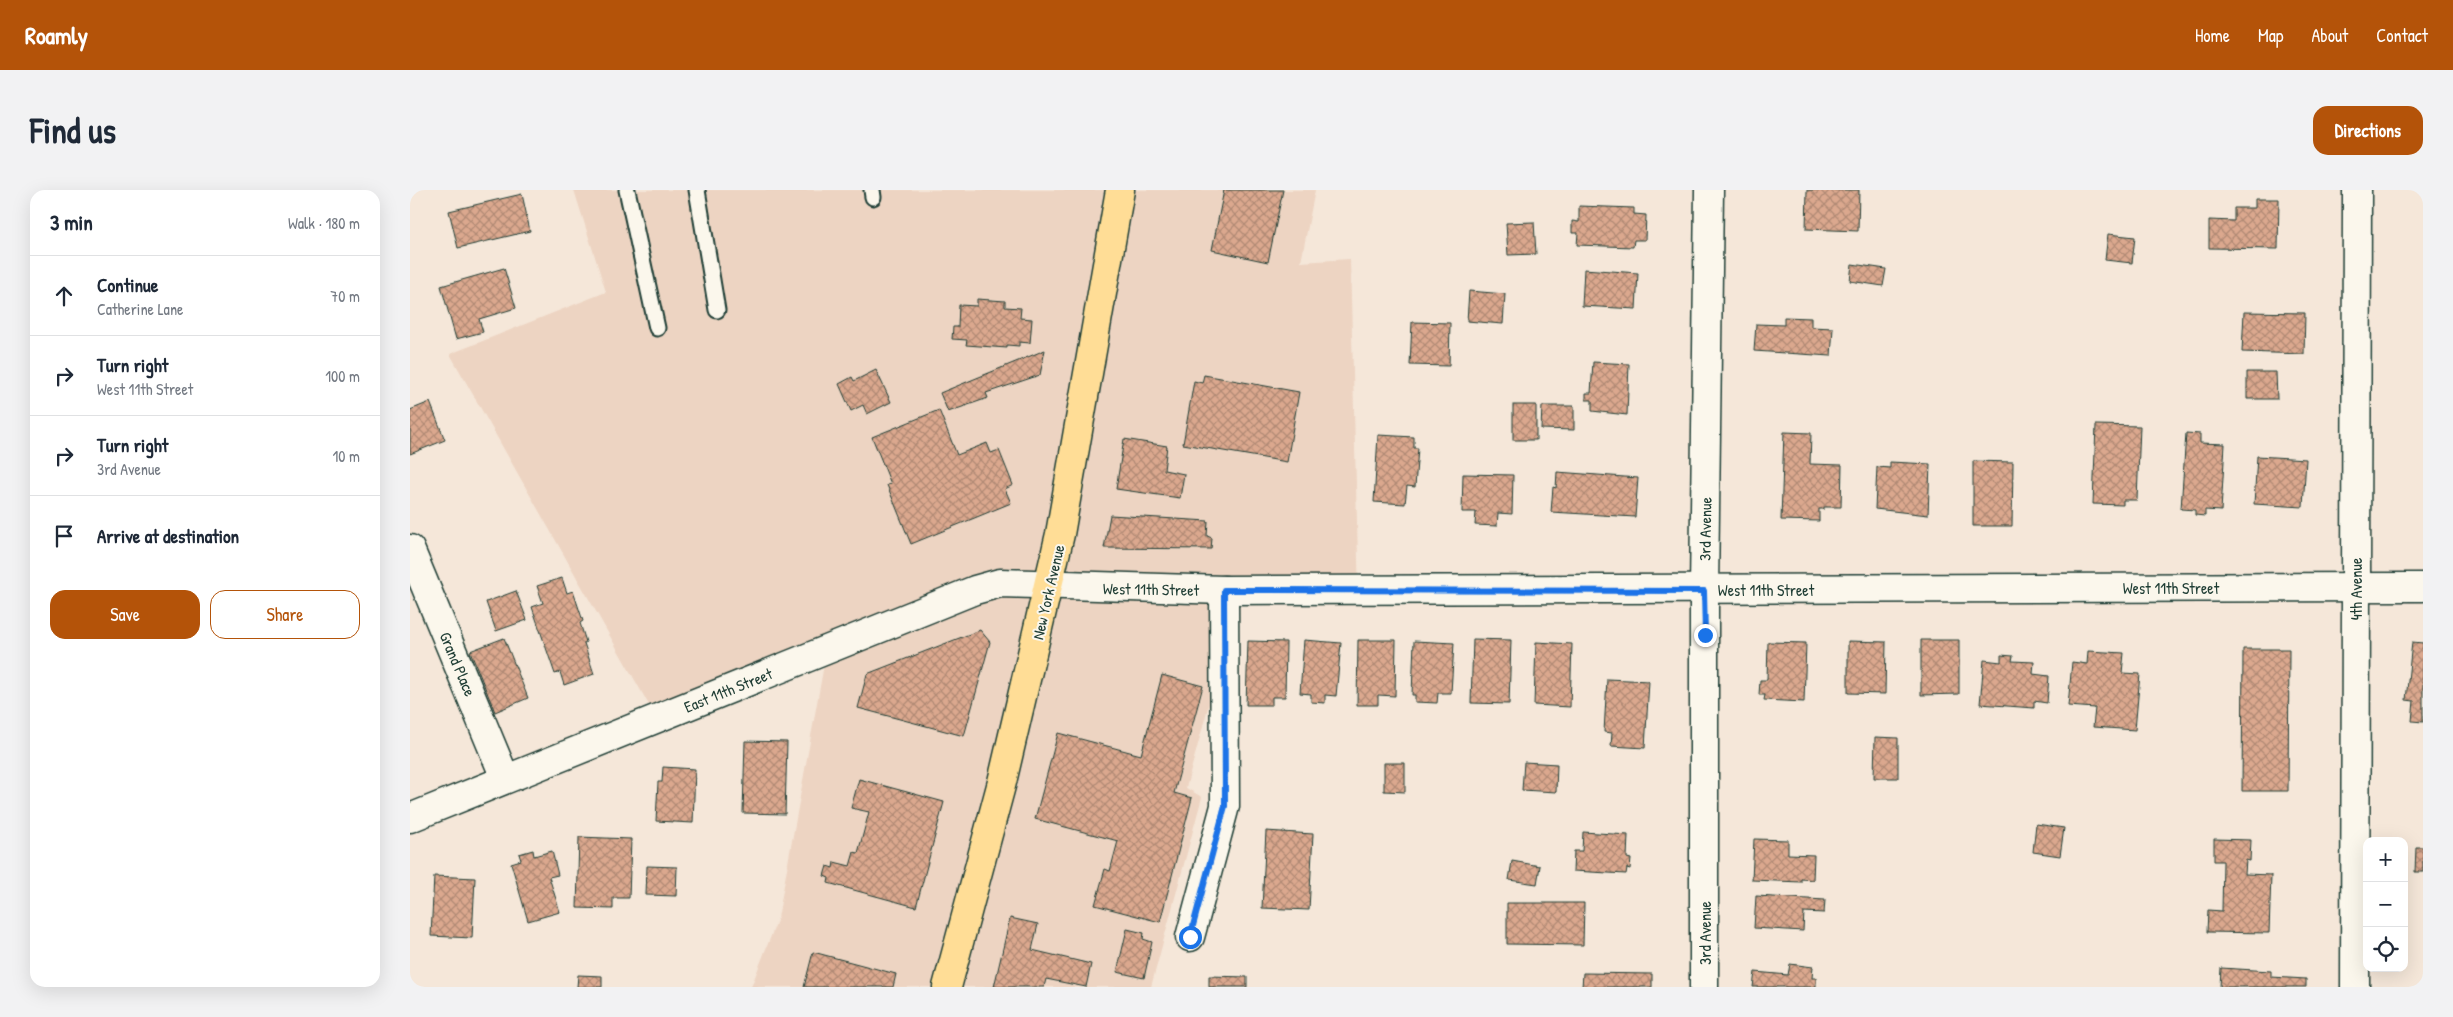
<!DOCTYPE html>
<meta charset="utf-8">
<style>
body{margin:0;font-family:"Patrick Hand",sans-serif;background:#f2f2f3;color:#1f2937}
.controls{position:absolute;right:15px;bottom:15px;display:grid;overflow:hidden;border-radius:10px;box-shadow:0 5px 20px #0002}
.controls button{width:45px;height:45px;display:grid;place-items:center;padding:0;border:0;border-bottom:1px solid #e0e1e3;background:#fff;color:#1f2937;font:25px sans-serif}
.stop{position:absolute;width:15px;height:15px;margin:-11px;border:4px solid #1a73e8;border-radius:50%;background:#fff}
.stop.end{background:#1a73e8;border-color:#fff;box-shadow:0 1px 5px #0008}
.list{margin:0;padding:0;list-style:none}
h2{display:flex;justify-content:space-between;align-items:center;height:65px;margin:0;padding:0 20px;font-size:21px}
h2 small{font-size:16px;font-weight:400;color:#747a83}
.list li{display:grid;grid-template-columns:32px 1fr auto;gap:15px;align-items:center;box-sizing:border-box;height:80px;padding:0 20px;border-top:1px solid #e0e1e3}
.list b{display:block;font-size:19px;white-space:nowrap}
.list p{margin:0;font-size:16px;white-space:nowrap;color:#747a83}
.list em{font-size:16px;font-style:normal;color:#747a83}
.actions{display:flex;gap:10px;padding:15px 20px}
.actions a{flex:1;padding:11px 0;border:1px solid #b45309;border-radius:15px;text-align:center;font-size:18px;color:#b45309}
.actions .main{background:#b45309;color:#fff}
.icon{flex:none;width:28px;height:28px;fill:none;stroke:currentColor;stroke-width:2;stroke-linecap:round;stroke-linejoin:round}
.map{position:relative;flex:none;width:2013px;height:797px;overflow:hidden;border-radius:15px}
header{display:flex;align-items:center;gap:30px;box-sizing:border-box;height:70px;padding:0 25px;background:#b45309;color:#fff}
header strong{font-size:24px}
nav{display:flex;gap:28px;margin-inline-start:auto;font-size:18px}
.intro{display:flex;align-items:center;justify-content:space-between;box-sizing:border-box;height:120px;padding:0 30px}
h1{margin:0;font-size:35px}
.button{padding:12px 22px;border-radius:15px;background:#b45309;color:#fff;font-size:18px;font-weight:700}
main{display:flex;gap:30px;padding:0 30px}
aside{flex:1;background:#fff;border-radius:15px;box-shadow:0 5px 20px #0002}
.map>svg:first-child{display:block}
.built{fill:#edd4c2}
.building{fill:url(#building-cross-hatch);stroke:#1f3d34}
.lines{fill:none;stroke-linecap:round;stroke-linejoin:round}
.lane-casing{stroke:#1f3d34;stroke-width:19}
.street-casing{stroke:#1f3d34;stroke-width:31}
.secondary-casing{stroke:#1f3d34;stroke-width:31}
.primary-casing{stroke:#1f3d34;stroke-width:31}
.lane{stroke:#fbf7ec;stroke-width:15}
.street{stroke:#fbf7ec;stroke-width:28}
.secondary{stroke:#fbf7ec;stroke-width:28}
.primary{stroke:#ffdd96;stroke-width:28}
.route{stroke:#1a73e8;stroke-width:6}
.labels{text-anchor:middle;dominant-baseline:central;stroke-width:4;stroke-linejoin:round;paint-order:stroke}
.street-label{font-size:16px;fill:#1f3d34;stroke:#fbf7ec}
</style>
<header>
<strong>Roamly</strong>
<nav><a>Home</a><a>Map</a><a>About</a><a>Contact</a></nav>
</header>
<div class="intro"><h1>Find us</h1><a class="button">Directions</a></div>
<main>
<aside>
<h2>3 min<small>Walk · 180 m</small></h2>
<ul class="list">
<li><svg class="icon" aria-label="ahead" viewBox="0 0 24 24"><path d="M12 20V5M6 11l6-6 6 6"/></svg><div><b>Continue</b><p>Catherine Lane</p></div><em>70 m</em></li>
<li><svg class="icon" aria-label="right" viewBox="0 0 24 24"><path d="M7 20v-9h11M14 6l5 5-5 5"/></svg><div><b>Turn right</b><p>West 11th Street</p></div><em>100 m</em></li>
<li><svg class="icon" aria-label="right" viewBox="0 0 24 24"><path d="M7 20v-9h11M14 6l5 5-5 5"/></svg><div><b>Turn right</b><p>3rd Avenue</p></div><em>10 m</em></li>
<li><svg class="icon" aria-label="arrive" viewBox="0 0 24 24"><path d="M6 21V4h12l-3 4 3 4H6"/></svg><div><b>Arrive at destination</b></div></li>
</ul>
<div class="actions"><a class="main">Save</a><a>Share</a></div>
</aside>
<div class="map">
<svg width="2013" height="797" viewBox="0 0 2013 797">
<defs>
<pattern id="building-cross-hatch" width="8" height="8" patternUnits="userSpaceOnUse" patternTransform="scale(1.25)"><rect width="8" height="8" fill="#dba88e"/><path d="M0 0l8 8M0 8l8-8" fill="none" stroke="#b18a75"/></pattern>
</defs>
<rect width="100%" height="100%" fill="#f5e7d9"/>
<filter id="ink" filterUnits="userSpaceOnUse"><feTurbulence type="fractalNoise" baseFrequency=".02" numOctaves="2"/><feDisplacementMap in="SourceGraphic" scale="10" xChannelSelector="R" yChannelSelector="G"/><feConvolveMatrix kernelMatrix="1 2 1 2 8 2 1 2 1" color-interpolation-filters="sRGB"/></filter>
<g filter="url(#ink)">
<polygon class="built" points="164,0 905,0 891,72 940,69 949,407 807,407 805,492 776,598 792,607 741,797 341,797 368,728 419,447 243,522 40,164 196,102"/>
<g class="building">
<polygon points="814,0 873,0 858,72 802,60"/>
<polygon points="1397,0 1449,0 1448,41 1396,39"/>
<polygon points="112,4 120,41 48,58 39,21"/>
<polygon points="1845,9 1869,9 1868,59 1799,58 1799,30 1824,31 1824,18 1845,18"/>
<polygon points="1169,16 1224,18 1224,24 1236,25 1235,50 1224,50 1223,57 1167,55 1168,43 1162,43 1162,31 1169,32"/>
<polygon points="1124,32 1126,64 1098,65 1096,33"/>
<polygon points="1698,44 1725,47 1722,73 1695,70"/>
<polygon points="1442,74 1476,79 1473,96 1440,91"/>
<polygon points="94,78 106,118 69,129 73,142 46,149 31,96"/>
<polygon points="1174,79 1228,83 1226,119 1172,116"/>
<polygon points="1059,101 1095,104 1093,134 1057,131"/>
<polygon points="567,109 595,111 595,117 611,118 610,128 622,129 620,153 609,152 609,156 597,155 597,158 556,155 557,150 542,149 543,137 548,137 549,115 567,116"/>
<polygon points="1834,122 1895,123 1894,164 1832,162"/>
<polygon points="1374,127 1401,128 1401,137 1423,138 1421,166 1344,161 1346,134 1374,135"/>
<polygon points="1002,132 1040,133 1039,176 1000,175"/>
<polygon points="635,160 630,185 576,203 578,208 538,222 530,203"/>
<polygon points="1183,172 1219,174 1217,225 1182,221 1182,210 1176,210 1176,203 1181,203"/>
<polygon points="466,180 481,212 457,224 453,215 441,221 429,194 442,187 444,191"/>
<polygon points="1837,182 1866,182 1867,209 1837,209"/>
<polygon points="794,185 889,202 877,272 773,254 784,191 792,193"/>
<polygon points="20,212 35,250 0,264 0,220"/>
<rect x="1103" y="215" width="23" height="35"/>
<polygon points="1132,216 1164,216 1164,240 1131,239"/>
<polygon points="529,220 547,265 577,253 581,263 589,260 603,295 595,299 601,313 501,354 477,295 481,294 462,247"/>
<polygon points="1686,235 1730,236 1727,310 1713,310 1713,315 1683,314"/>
<polygon points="1374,242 1401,243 1400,274 1432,275 1431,317 1414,317 1414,319 1409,319 1409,331 1371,330"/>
<polygon points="1776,243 1790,244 1790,253 1815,254 1811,321 1795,320 1795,326 1785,325 1785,320 1771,319"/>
<polygon points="968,245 1004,247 1004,258 1008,258 1005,297 997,296 995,314 964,312"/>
<polygon points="714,249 757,256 754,280 774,284 770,308 706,299"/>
<polygon points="1847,266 1896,269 1893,317 1844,314"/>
<polygon points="1563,271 1603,272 1602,336 1563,336"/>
<polygon points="1480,272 1520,274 1518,325 1465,319 1467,277 1480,278"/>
<polygon points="1147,282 1228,288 1225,327 1141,322 1143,297 1146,298"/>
<polygon points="1053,284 1103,285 1102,324 1088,323 1087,336 1065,335 1066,322 1052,322"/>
<polygon points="700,325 798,331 797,346 802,348 801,359 694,358"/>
<polygon points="152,388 157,403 163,401 173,431 170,433 176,452 174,453 184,484 154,495 150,482 145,484 122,417 133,413 127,396"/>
<polygon points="106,401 117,430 86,441 76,412"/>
<polygon points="570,440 580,452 554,546 448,518 457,484"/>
<polygon points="94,448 118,508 85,522 60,461"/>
<polygon points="1063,449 1101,450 1099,514 1061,513"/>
<polygon points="894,450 931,453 926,506 915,505 915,513 901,512 901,504 890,503"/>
<polygon points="948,450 986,450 985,506 968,505 968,515 947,515"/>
<polygon points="1511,450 1549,450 1549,504 1511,505"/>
<polygon points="838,451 876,452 875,507 862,507 862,515 836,515"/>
<polygon points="1004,451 1044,453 1041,503 1028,503 1027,513 1005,512 1005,505 1002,505"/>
<polygon points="1438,451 1476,452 1475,504 1438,503"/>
<polygon points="1126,452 1162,454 1160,517 1124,515"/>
<polygon points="1358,452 1396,453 1394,512 1354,510 1355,505 1349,505 1350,490 1357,490"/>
<polygon points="2002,452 2013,453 2013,532 2002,531 2004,511 1996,510"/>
<polygon points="1833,459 1879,459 1878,601 1832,601"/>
<polygon points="1678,461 1714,463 1712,483 1730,484 1725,540 1683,537 1685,518 1658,516 1662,472 1677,474"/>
<polygon points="1591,465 1603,466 1602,471 1624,472 1623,484 1639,486 1637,513 1624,511 1624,518 1570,514 1574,470 1591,472"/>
<polygon points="752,485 793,496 764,603 782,608 750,732 685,715 695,679 700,681 708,651 625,629 648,543 731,565"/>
<polygon points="1197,489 1239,491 1235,558 1201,556 1202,543 1194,542"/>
<polygon points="1465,547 1488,548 1488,588 1464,588"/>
<polygon points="335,551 377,552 375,624 333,623"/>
<polygon points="1114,572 1147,574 1146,602 1112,600"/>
<polygon points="974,573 995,573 995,602 974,601"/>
<polygon points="253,577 285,579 283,633 246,631 248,592 252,592"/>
<polygon points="449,589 534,612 506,717 418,693 419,688 414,686 417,676 423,678 424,672 440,676 444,662 448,663 459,622 441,618"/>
<polygon points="1626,634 1654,638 1650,666 1623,662"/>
<polygon points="856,641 903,644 899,720 852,718"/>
<polygon points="1173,642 1218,645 1217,668 1221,669 1220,679 1217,678 1216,684 1163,681 1164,661 1172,661"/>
<polygon points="169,647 221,649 219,708 203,708 203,719 167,718"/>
<polygon points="1344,649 1378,650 1378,664 1404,665 1403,690 1391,689 1391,692 1342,690"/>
<polygon points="1804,649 1841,650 1840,671 1836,670 1835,684 1861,685 1859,743 1797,742 1798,720 1812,721 1813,671 1804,671"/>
<polygon points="2006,657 2013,657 2013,682 2005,682"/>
<polygon points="123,660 124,666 142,661 148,685 139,687 150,722 118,731 101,673 111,670 109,664"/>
<polygon points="1102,671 1130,676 1127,694 1099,690"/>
<polygon points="237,676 267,677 266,706 236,705"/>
<polygon points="24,686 65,688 62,748 21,746"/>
<polygon points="1346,706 1415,710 1414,723 1394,722 1393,741 1344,738"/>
<polygon points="1097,713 1174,713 1173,755 1097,754"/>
<polygon points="600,728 628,734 622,760 681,774 676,797 636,789 634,797 584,797"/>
<polygon points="717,739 734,743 733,749 742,752 734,788 707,782"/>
<polygon points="403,762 486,784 483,797 394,797"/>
<polygon points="1380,774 1403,777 1402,788 1406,788 1406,797 1343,797 1345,782 1378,785"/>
<polygon points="1811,778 1861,781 1861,787 1896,789 1896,797 1810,797"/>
<polygon points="1173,783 1242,784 1242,797 1172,797"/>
<polygon points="168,785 192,786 192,797 167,797"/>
<polygon points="799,786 837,787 837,797 799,797"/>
</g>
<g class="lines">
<g class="lane-casing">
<g id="lane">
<polyline points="217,0 247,138"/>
<polyline points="287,0 307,120"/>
<polyline points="462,0 463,7"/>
</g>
</g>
<g class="street-casing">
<g id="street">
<polyline points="0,359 95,588"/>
<polyline points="780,747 815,616 814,400"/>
<polyline points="1294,797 1294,401 1299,0"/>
<polyline points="1945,797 1947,0"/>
</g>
</g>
<g class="secondary-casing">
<polyline id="secondary" points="0,628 565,400 590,393 814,400 2013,397"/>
</g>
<g class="primary-casing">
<polyline id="primary" points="537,797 592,592 650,344 710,0"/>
</g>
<use href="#lane" class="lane"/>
<use href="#street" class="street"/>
<use href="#secondary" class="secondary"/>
<use href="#primary" class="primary"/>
</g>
</g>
<g class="lines" filter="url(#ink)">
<polyline class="route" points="780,747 815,616 814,400 1294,401 1295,445"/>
</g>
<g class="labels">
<g class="street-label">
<text transform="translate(1295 339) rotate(-89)">3rd Avenue</text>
<text x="1761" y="398">West 11th Street</text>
<text transform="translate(741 399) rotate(1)">West 11th Street</text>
<text transform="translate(1946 399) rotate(-90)">4th Avenue</text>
<text x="1356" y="400">West 11th Street</text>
<text transform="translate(638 402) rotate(-77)">New York Avenue</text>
<text transform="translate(48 474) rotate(67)">Grand Place</text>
<text transform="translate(318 500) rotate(-22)">East 11th Street</text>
<text transform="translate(1295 743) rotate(-90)">3rd Avenue</text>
</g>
</g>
</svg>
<div class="controls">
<button>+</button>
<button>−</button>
<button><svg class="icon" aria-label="locate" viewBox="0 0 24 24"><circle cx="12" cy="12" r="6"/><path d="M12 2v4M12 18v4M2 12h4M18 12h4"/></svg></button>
</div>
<div class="stop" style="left:780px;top:747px"></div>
<div class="stop end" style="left:1295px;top:445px"></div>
</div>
</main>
